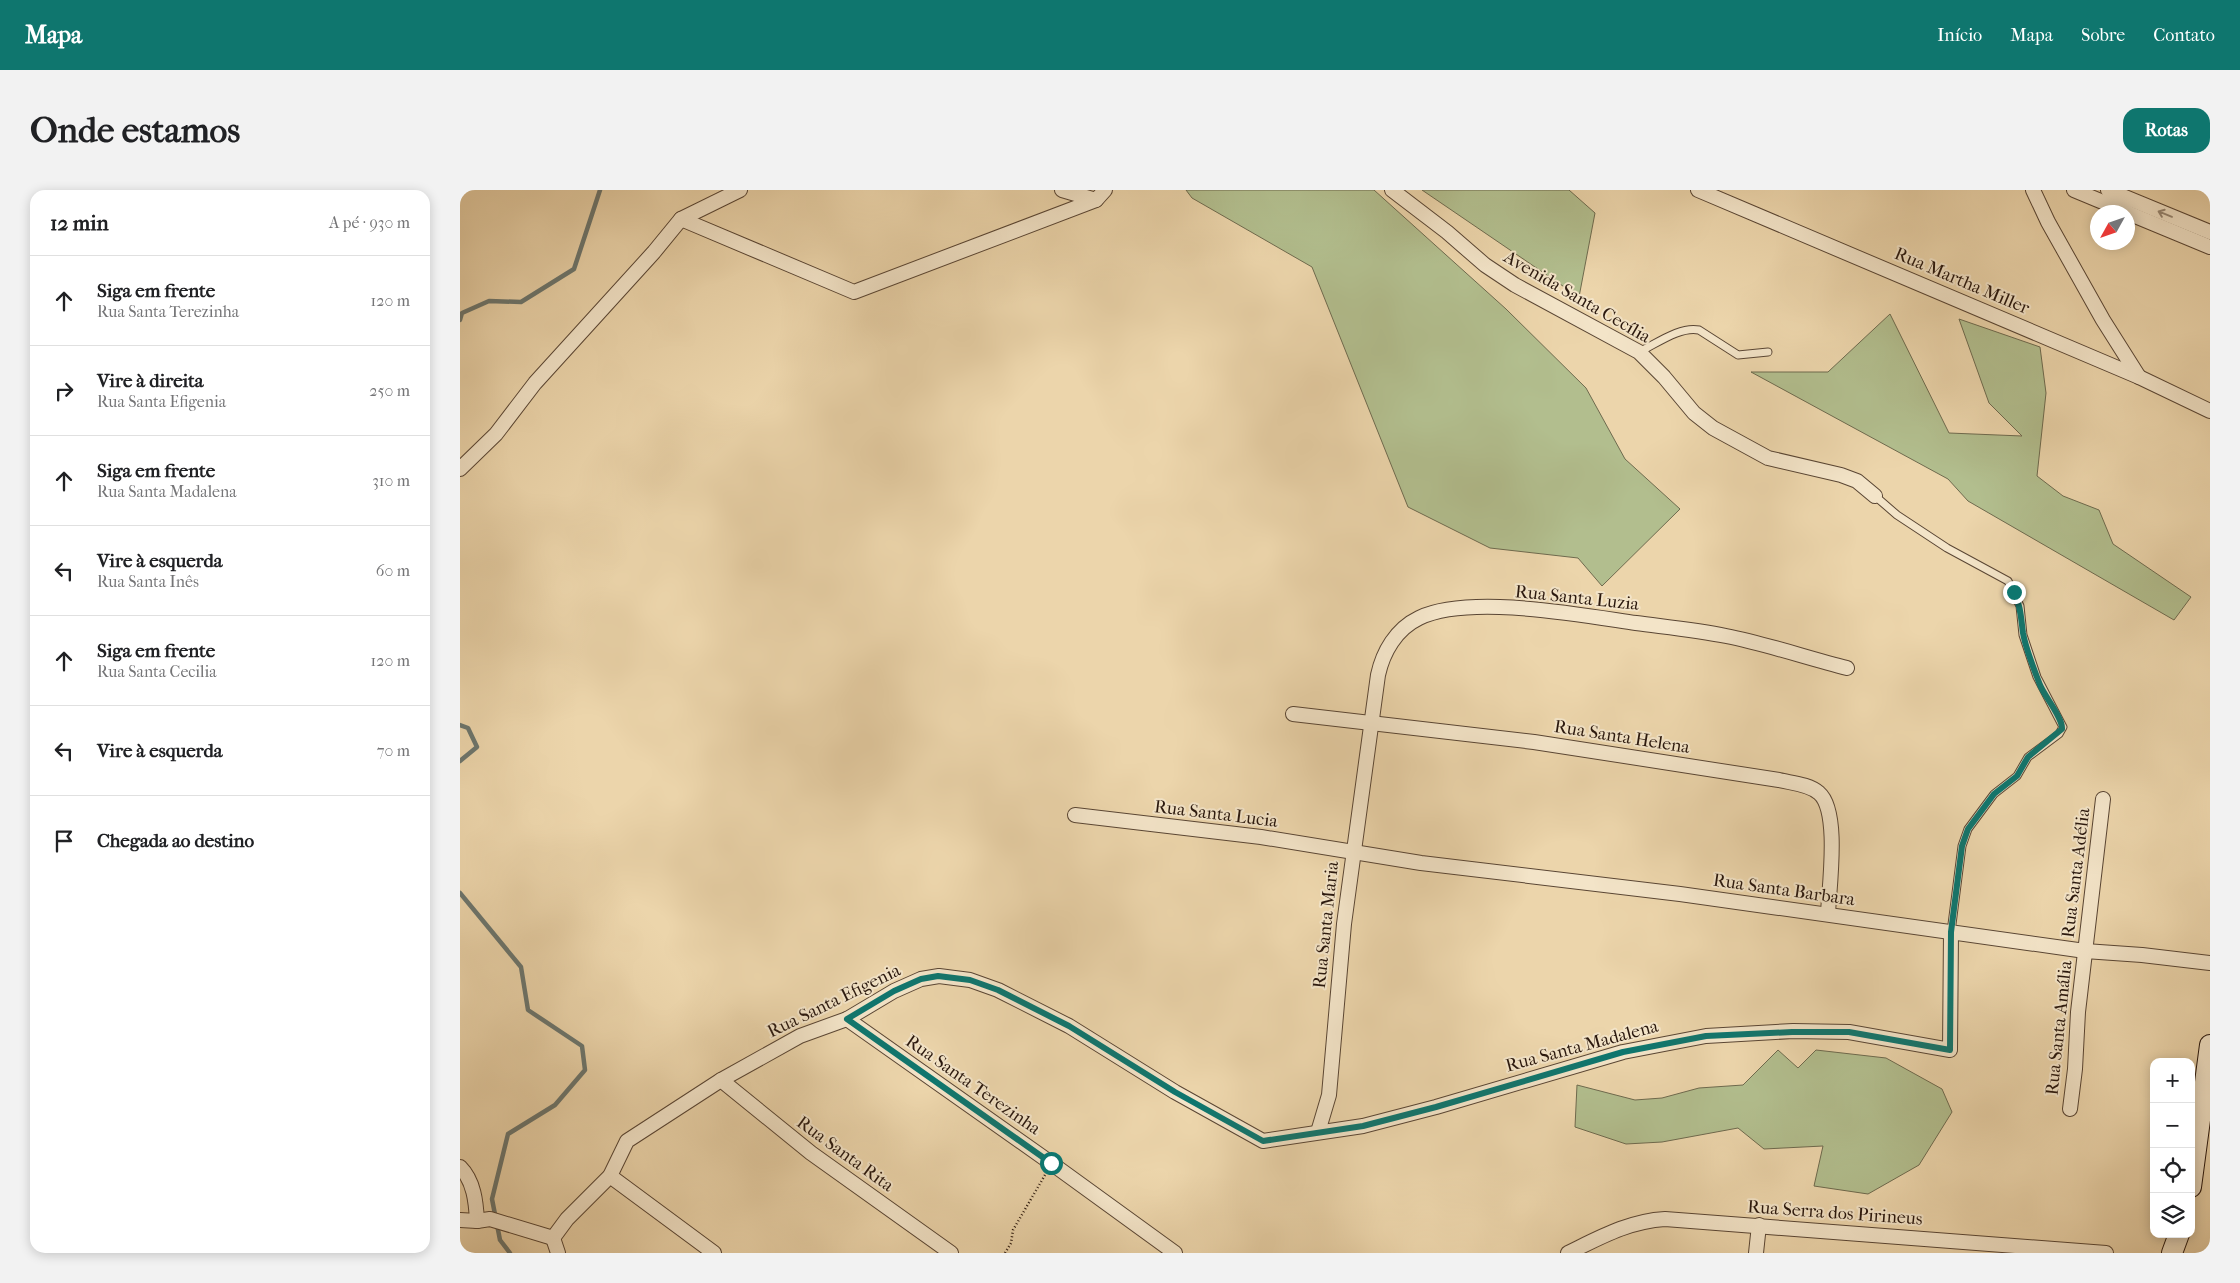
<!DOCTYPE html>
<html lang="pt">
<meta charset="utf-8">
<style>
body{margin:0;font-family:"IM FELL French Canon",serif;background:#f2f2f2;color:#202124}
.controls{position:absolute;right:15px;bottom:15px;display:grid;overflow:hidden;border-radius:10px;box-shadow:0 2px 12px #0003}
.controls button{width:45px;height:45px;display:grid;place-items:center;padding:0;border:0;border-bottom:1px solid #e0e0e0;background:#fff;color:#202124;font:25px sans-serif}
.compass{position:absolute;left:1630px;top:15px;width:45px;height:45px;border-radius:50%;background:#fff;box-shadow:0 2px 12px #0003;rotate:230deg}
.stop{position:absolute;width:15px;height:15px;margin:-11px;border:4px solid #0f766e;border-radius:50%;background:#fff}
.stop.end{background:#0f766e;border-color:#fff;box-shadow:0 1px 5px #0008}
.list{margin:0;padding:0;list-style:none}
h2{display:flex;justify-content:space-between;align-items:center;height:65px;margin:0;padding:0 20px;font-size:21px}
h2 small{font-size:16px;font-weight:400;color:#757577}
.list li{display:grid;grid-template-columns:32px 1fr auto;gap:15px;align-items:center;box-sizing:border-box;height:90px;padding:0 20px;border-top:1px solid #e0e0e0}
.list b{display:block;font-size:19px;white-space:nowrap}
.list p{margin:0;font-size:16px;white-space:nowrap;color:#757577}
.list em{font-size:16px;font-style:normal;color:#757577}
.icon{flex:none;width:28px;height:28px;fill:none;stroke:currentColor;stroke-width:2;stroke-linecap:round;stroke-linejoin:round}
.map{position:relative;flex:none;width:1750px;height:1063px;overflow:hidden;border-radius:15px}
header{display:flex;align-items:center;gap:30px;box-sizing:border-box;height:70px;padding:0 25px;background:#0f766e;color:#fff}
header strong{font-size:24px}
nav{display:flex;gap:28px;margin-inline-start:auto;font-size:18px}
.intro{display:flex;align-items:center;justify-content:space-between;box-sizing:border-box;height:120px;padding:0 30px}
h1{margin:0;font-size:35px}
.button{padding:12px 22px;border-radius:15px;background:#0f766e;color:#fff;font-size:18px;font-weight:700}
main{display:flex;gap:30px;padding:0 30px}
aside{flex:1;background:#fff;border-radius:15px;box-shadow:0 2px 12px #0003}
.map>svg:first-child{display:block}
.green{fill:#b2be8e;stroke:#6e6a4e}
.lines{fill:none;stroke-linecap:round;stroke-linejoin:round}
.stream{stroke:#6d776f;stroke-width:4.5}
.lane-casing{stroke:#5a4634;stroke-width:9}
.street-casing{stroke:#5a4634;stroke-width:16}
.secondary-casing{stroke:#29170d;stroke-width:22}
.path{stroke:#29170d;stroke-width:2.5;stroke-dasharray:1 2.5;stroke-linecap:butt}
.lane{stroke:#f3e4c8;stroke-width:7}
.street{stroke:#f3e4c8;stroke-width:14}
.secondary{stroke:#f3e4c8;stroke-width:20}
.oneway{stroke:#988874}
.route{stroke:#0f766e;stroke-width:6}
.labels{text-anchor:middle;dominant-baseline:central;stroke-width:4;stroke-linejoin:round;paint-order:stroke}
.street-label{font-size:18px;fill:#29170d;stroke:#f3e4c8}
</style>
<header>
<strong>Mapa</strong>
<nav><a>Início</a><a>Mapa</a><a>Sobre</a><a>Contato</a></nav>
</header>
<div class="intro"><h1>Onde estamos</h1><a class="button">Rotas</a></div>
<main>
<aside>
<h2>12 min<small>A pé · 930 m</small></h2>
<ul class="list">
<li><svg class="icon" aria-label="ahead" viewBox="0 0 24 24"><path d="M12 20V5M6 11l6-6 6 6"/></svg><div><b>Siga em frente</b><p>Rua Santa Terezinha</p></div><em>120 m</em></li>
<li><svg class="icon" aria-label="right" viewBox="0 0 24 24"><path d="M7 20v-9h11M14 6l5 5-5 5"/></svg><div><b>Vire à direita</b><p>Rua Santa Efigenia</p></div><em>250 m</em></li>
<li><svg class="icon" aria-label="ahead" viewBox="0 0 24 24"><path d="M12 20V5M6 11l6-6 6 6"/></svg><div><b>Siga em frente</b><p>Rua Santa Madalena</p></div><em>310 m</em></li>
<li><svg class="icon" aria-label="left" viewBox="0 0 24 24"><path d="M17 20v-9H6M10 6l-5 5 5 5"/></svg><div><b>Vire à esquerda</b><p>Rua Santa Inês</p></div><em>60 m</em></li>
<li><svg class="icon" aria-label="ahead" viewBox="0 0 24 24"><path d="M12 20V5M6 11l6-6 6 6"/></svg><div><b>Siga em frente</b><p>Rua Santa Cecilia</p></div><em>120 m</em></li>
<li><svg class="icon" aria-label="left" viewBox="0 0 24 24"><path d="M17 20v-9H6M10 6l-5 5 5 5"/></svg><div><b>Vire à esquerda</b></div><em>70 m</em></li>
<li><svg class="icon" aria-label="arrive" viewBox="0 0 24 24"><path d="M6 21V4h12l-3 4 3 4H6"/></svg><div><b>Chegada ao destino</b></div></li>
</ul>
</aside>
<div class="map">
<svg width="1750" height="1063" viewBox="0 0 1750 1063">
<rect width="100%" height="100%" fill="#ecd5ab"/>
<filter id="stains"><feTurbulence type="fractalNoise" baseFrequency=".004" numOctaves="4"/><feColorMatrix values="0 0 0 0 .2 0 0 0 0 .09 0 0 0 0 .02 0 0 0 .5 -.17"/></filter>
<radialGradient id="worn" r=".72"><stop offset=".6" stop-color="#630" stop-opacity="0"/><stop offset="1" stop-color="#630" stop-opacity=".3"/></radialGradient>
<g class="green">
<polygon points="726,0 914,0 1046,119 1126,198 1165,269 1220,319 1142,396 1118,368 1030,358 948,317 852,77 732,8"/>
<polygon points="962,0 1109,0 1135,23 1119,107"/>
<polygon points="1430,124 1489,243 1562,246 1529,213 1499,129 1580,157 1586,203 1577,286 1603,306 1639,320 1653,354 1731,407 1714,430 1508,311 1488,289 1291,182 1368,182"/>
<polygon points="1318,860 1338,878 1356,860 1426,868 1482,899 1492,922 1459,975 1408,1004 1354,996 1363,956 1304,959 1278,938 1202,952 1166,954 1115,937 1117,895 1175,910 1202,908 1239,898 1283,895"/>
</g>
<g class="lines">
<g class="stream">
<polyline points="0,130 2,123 29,111 61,112 114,79 140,0"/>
<polyline points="0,535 8,538 17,557 0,571"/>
<polyline points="0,703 61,777 68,820 122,856 125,880 95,915 48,944 32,1009 40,1050 50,1063"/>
</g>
<g class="lane-casing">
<g id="lane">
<path d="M1179,162C1196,154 1220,136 1239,140L1278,165L1308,162"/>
<polyline points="1415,306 1437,325 1487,358 1548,391 1560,416 1563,445 1577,487 1603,537 1599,544 1568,567 1557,586 1534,604 1508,639 1502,656 1491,742"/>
</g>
</g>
<g class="street-casing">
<g id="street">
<polyline points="602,0 636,10 645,0"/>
<polyline points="932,0 987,42 1025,75 1055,95 1179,162 1204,187 1234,223 1253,238 1308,268 1381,285 1397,291 1415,306"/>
<polyline points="1238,0 1679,187 1750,221"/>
<polyline points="1573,0 1588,32 1643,130 1679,187"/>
<polyline points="1614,0 1667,22"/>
<polyline points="1648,0 1750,42"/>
<polyline points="1668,23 1750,57"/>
<polyline points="221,29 394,102 636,10"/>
<polyline points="0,279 36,244 75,193 194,62 221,29 280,0"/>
<path d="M833,524L1074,552L1319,590C1331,593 1349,594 1359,603C1380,621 1369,697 1368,724"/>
<polyline points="615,625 801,647 961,673 1220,704 1625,761 1682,765 1750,773"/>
<polyline points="387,829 591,973 715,1063"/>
<polyline points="261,890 351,963 491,1063"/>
<polyline points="1610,919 1615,879 1618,822 1643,609"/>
<path d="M858,942L869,905L884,734L918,485C923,462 936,439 959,428C1009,404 1121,425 1176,433C1206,437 1237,440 1266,446C1307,454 1347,468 1387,478"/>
<path d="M0,977C14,991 16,1012 17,1031"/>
<polyline points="150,986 254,1063"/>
<polyline points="0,1030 17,1031 30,1029 93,1048"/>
<polyline points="93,1048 107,1029 150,986 167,951 261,890 340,846 387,829 434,801 461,789 479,786 510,790 538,800 609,836 715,902 803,951 903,936 976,917 1163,862 1246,846 1333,841 1389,842 1490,860 1491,742"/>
<polyline points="93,1048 98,1063"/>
<path d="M1108,1063C1139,1048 1169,1031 1205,1029L1646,1063"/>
<polyline points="1296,1063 1299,1035"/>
</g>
</g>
<g class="secondary-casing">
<g id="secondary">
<polyline points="1731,997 1750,855"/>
<polyline points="1712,1063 1719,1044"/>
</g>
</g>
<polyline class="path" points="545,1063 551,1053 553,1040 585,985"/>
<use href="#lane" class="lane"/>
<use href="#street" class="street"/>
<use href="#secondary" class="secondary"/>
</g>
<defs><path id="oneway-shaft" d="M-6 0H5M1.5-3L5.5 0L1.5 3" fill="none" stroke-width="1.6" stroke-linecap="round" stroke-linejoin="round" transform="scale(1.25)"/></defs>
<use class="oneway" href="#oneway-shaft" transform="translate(1705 24) rotate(-158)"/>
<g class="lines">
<path class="route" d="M591,973L387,829L434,801L461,789L478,786L510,790L538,800L609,836L715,902L803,951L903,936L976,917L1163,862L1246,846L1332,842H1389L1490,860L1491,742L1502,656L1508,639L1534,604L1557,586L1568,567L1602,539C1603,528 1585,507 1580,495C1574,479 1566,460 1563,443C1561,429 1561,416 1554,402"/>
</g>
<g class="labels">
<g class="street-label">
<text transform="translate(1502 91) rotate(23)">Rua Martha Miller</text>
<text transform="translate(1117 107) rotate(30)">Avenida Santa Cecília</text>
<text transform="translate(1117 408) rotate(6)">Rua Santa Luzia</text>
<text transform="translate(1162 547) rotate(9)">Rua Santa Helena</text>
<text transform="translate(756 624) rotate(7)">Rua Santa Lucia</text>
<text transform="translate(1616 683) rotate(-83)">Rua Santa Adélia</text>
<text transform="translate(1324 700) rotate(8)">Rua Santa Barbara</text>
<text transform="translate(866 735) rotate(-84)">Rua Santa Maria</text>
<text transform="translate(374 811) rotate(-26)">Rua Santa Efigenia</text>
<text transform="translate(1599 838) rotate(-84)">Rua Santa Amália</text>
<text transform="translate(1122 856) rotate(-15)">Rua Santa Madalena</text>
<text transform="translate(513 895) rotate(35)">Rua Santa Terezinha</text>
<text transform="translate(385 964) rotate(36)">Rua Santa Rita</text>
<text transform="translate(1375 1023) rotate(4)">Rua Serra dos Pirineus</text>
</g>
</g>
<rect width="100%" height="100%" filter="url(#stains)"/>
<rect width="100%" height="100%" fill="url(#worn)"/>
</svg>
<div class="controls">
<button>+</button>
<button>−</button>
<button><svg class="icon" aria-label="locate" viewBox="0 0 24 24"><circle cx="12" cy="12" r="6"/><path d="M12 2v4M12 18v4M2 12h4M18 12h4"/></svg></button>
<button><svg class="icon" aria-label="layers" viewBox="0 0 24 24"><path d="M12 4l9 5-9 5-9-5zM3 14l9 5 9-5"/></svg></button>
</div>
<svg class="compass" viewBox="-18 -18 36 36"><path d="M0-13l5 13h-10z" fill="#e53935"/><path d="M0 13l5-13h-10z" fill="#757577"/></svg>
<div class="stop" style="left:591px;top:973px"></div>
<div class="stop end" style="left:1554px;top:402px"></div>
</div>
</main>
